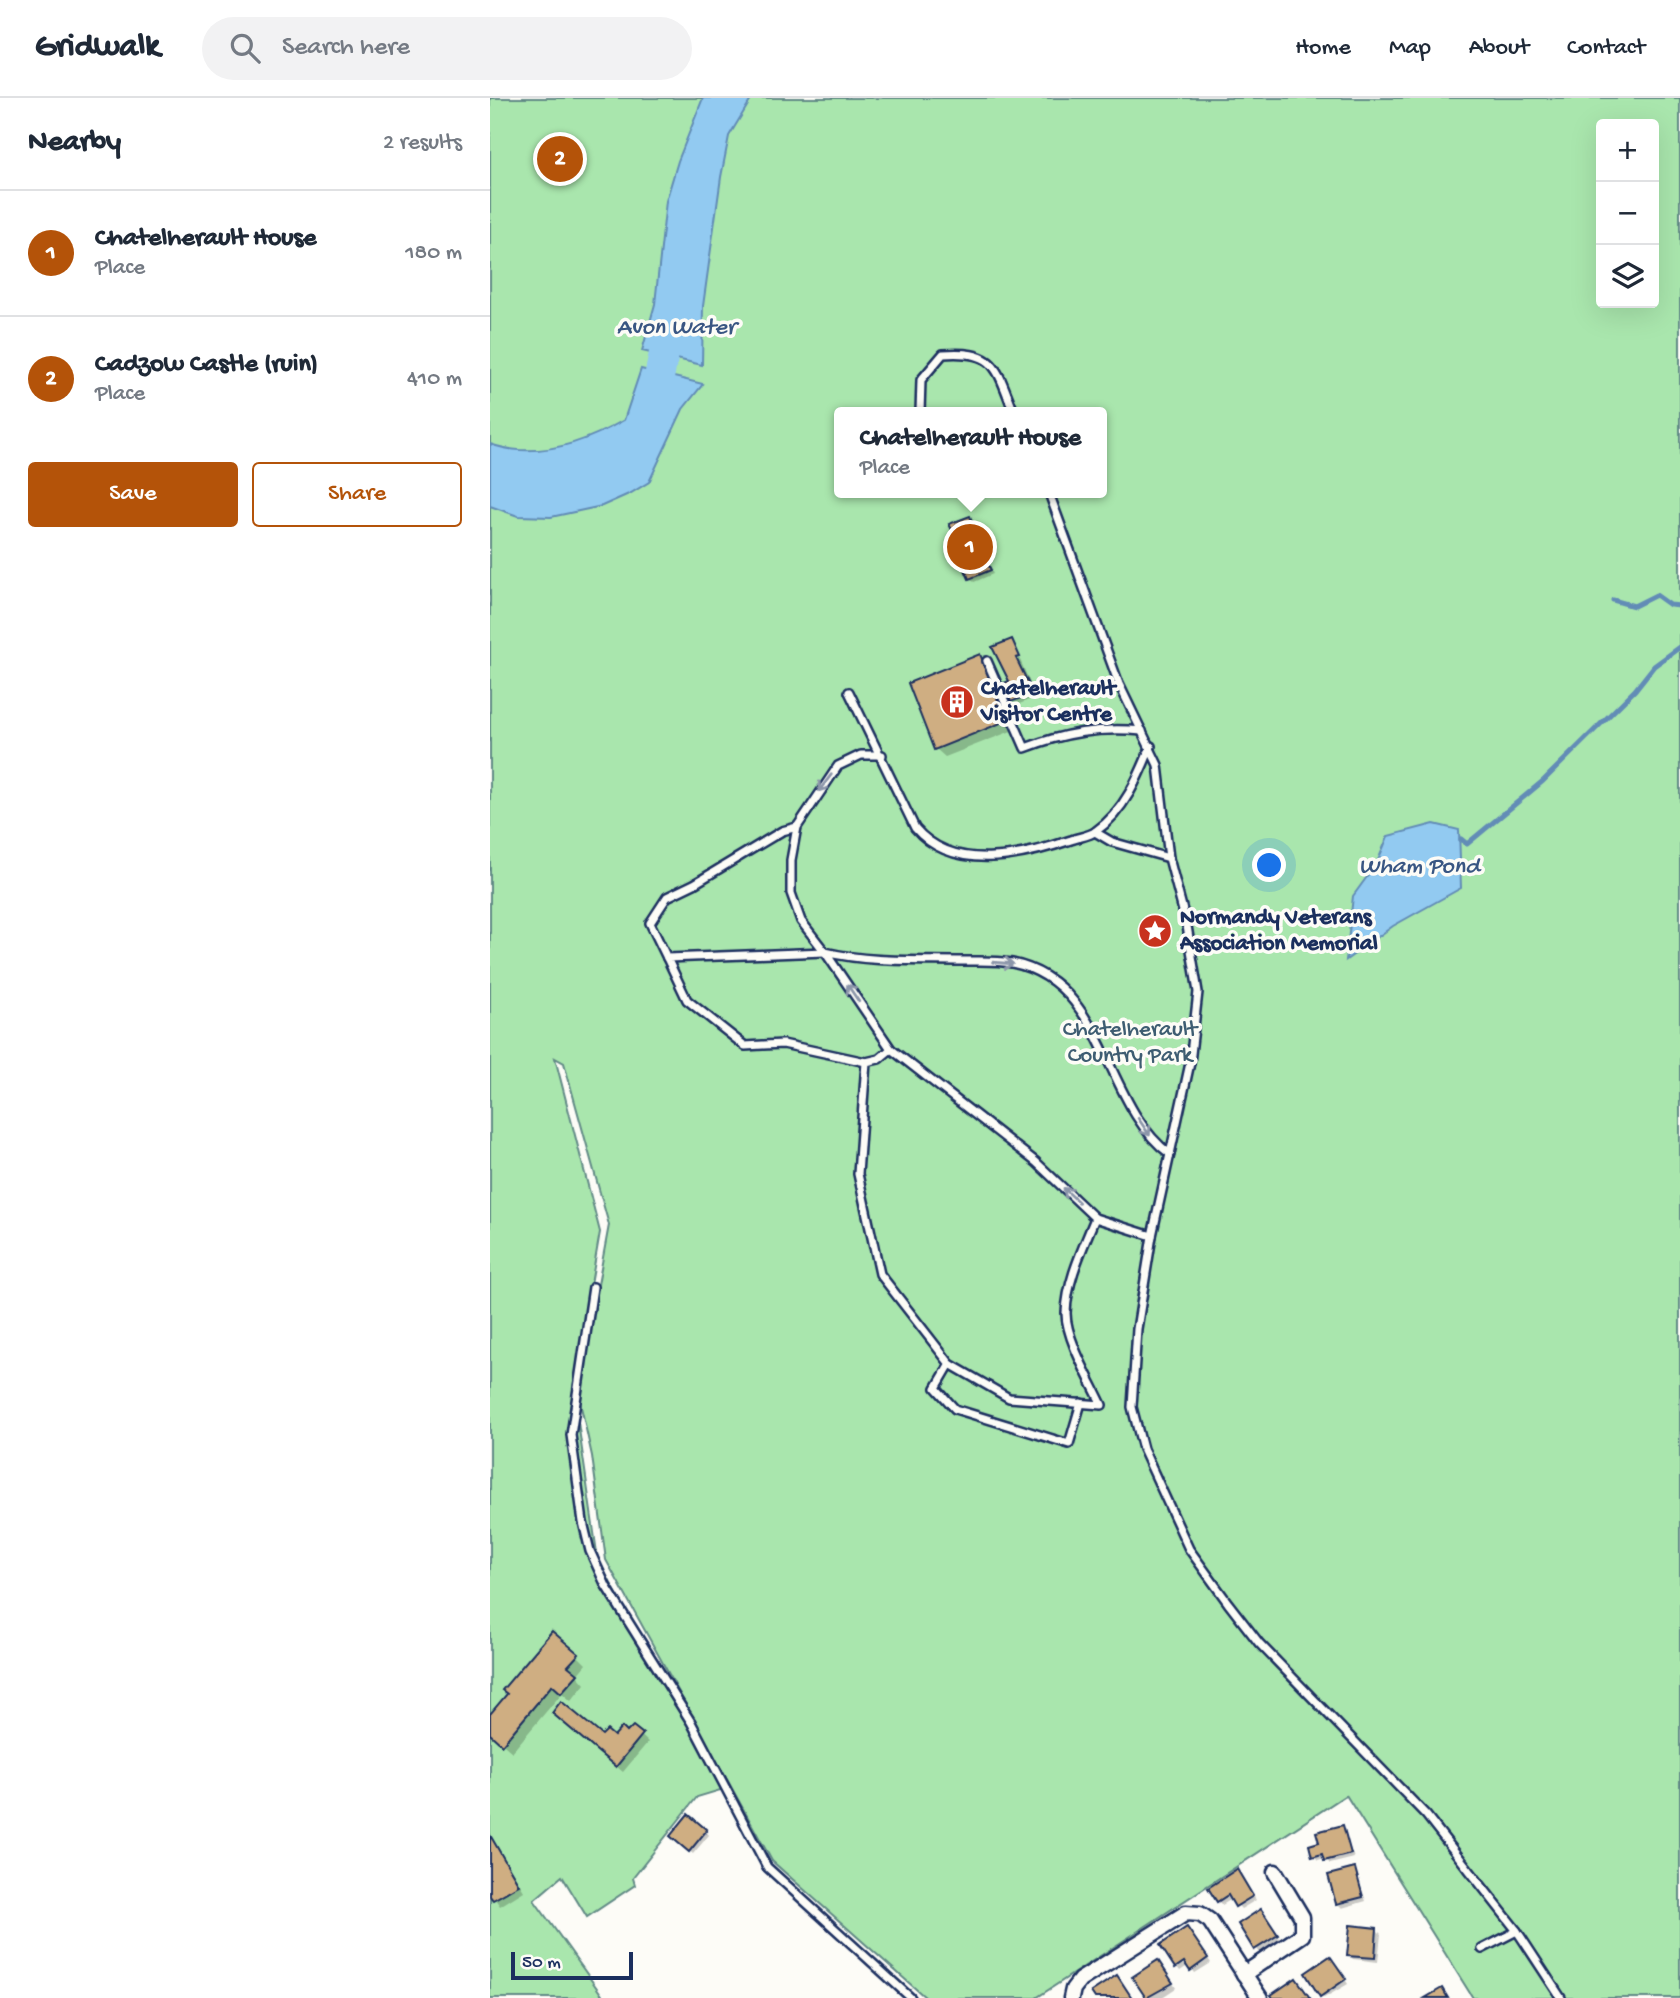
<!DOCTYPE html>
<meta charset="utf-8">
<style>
body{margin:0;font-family:"Gochi Hand",sans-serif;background:#f2f2f3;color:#1f2937}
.controls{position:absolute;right:21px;top:21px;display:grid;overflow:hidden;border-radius:7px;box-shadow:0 7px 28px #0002}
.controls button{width:63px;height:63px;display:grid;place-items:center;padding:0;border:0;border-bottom:2px solid #e0e1e3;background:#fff;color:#1f2937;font:35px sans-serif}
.scale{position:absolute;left:21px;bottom:18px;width:122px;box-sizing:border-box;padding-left:7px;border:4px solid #1b2f5e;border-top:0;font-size:19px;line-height:24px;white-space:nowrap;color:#1b2f5e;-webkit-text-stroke:5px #fdfcf7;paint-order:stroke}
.you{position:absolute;left:780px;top:768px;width:24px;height:24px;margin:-18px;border:5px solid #fff;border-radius:50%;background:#1a73e8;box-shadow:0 0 0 10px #1a73e833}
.badge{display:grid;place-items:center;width:46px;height:46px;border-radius:50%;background:#b45309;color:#fff;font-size:23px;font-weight:700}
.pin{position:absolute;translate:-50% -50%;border:4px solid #fff;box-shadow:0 2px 7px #0006}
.popup{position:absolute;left:344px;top:309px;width:273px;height:91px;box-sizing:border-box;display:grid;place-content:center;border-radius:7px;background:#fff;filter:drop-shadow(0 2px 5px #0005);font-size:23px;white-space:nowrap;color:#747a83}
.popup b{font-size:26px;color:#1f2937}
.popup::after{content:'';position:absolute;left:50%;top:100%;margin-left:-14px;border:14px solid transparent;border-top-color:#fff}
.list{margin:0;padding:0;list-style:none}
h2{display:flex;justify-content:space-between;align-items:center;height:91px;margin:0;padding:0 28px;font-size:30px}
h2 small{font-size:23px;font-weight:400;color:#747a83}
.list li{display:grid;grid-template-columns:46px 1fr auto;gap:21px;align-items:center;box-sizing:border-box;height:126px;padding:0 28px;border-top:2px solid #e0e1e3}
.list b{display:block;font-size:26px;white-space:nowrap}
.list p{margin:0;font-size:23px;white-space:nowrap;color:#747a83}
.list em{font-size:23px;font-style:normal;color:#747a83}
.actions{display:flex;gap:14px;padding:21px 28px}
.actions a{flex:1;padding:16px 0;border:2px solid #b45309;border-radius:7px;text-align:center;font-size:24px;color:#b45309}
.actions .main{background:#b45309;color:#fff}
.icon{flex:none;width:38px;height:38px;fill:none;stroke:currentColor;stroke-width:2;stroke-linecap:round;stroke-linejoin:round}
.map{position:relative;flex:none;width:1190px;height:1900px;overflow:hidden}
header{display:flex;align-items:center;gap:42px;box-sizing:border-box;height:98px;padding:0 35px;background:#fff;border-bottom:2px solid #e0e1e3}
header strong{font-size:33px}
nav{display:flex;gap:38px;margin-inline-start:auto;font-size:24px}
.search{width:490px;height:63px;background:#f2f2f3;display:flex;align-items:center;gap:18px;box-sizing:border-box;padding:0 24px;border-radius:38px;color:#747a83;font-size:26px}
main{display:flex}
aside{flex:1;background:#fff}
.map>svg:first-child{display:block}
.green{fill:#a9e6ad;stroke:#628a86;stroke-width:2;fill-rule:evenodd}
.water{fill:#92caf1;stroke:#628cb6;stroke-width:2}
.shadow{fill:#0003}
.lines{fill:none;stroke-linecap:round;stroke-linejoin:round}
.stream{stroke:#628cb6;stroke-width:5}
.river{stroke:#92caf1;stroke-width:30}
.building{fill:#cfae82;stroke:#1b2f5e;stroke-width:2}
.service-casing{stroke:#1b2f5e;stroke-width:12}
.minor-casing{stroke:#1b2f5e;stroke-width:19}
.service{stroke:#fdfcf7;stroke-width:7}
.minor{stroke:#fdfcf7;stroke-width:14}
.oneway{stroke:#8c96aa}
.labels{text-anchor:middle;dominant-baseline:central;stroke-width:7;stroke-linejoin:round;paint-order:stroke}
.poi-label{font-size:23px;font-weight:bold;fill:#1b2f5e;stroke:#fdfcf7;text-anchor:start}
.park-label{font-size:23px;fill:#3e5d72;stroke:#fdfcf7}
.water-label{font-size:24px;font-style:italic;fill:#395683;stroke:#fdfcf7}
</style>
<header>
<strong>Gridwalk</strong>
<div class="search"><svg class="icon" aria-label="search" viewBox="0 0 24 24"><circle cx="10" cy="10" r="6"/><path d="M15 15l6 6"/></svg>Search here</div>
<nav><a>Home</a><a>Map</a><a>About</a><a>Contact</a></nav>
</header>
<main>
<aside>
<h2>Nearby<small>2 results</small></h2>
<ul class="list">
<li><span class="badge">1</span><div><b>Chatelherault House</b><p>Place</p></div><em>180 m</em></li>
<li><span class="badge">2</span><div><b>Cadzow Castle (ruin)</b><p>Place</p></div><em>410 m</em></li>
</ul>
<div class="actions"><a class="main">Save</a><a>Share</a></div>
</aside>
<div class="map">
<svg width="1190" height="1900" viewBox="0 0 1190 1900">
<rect width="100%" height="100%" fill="#fdfcf7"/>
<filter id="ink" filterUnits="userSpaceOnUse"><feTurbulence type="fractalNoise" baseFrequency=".0143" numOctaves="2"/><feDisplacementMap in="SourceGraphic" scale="14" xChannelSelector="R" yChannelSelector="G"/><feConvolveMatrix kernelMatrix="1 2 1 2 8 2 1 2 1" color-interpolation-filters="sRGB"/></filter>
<g filter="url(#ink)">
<path class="green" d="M0,0H1190V1900H983L856,1697L546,1900H436L282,1763L116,1462L102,1358L88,1295L119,1127L74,965L65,960L110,1134L83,1290L108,1462L234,1691L207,1699L143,1780L145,1787L97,1819L72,1778L44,1802L114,1900H0ZM1111,26H1164V205H1111ZM349,314H611V395H349Z"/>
<g class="water">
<polygon points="213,0 262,0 239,38 231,79 213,208 212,267 152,253 165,206 176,103 188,63"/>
<path d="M151,271L213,286L193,311L159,384L141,395L112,408L61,419L28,418L0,408V346C45,362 94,345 134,322Z"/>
<polygon points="944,726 969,732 971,790 903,828 856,862 863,798 887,765 898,738"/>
</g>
<g class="shadow">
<polygon points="479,420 503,476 484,484 480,480 478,461"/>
<polygon points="522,543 546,599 527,607 523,603 521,584"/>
<polygon points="489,559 498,567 524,632 455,659 446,651"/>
<polygon points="87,1557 96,1566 87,1577 95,1586 81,1603 72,1595 22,1654 0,1635 0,1619"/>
<polygon points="70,1621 112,1640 124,1641 137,1636 143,1630 158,1644 133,1674"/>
<polygon points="852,1729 864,1760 840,1766 835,1760 828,1762 824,1758 831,1745"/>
<polygon points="216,1733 219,1737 203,1756 186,1742"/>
<polygon points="0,1737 34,1793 10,1808 0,1794"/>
<polygon points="865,1772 876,1803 852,1810 848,1806"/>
<polygon points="751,1777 766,1802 751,1811 742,1801 732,1807 728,1803"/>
<polygon points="775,1817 790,1842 770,1855 750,1827"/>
<polygon points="887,1832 891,1836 888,1864 863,1861 859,1857"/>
<polygon points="701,1835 721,1865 705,1875 699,1867 690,1873 687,1869"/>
<polygon points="844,1864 858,1886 834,1900 832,1897"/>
<polygon points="672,1868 686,1890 671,1900 659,1900 645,1880"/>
</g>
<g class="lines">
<g class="stream">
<polyline points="1123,502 1144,508 1166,497 1180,507 1190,508"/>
<polyline points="971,741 977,746 1053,683 1145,592 1164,568 1190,549"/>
</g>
<polyline class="river" points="162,313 182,217"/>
</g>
<g class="building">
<polygon points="480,418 487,436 483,437 501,472 479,481 471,462 476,460 459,426"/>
<polygon points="522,541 530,559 526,560 543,595 521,604 514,585 519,583 502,549"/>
<polygon points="490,556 516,623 444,652 418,585"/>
<polygon points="62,1533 89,1556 78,1568 88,1576 71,1595 62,1587 12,1647 0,1636 0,1616 17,1596 12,1592"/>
<polygon points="71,1603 112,1637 117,1632 124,1638 132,1629 137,1634 143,1628 153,1636 126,1669 62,1615"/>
<polygon points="198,1716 217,1732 199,1754 180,1738"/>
<polygon points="853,1727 861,1756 834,1763 832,1756 822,1759 819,1747 829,1744 826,1734"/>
<polygon points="0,1737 29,1787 3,1802 0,1798"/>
<polygon points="865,1770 873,1799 846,1806 838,1777"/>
<polygon points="747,1771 763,1798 745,1809 738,1797 727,1804 718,1790"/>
<polygon points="771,1811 788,1837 764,1852 748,1826"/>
<polygon points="860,1827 887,1830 885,1860 857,1858"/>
<polygon points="697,1829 718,1860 700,1873 694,1864 685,1870 670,1847"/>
<polygon points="840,1858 856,1881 830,1899 815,1875"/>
<polygon points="668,1862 683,1885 656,1900 642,1879"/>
<polygon points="627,1877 642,1900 605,1900 601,1894"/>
<polygon points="806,1880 820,1900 783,1900 781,1897"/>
<polygon points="952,1890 958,1900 935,1900"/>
</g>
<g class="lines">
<g class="service-casing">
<g id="service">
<path d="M430,314L431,282L453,256C507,252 506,270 524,314"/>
<polyline points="559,395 629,586 668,667 679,760 697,828 708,894 700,965 662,1138 647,1231 642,1309 653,1351 699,1451 738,1505 769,1545 936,1717 1027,1833 1071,1900"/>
<path d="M497,563L535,650C574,635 609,629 652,633"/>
<path d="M359,594L425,730C463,775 531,759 581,742C589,739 600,738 606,733C634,714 649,678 661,648"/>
<polyline points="605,734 622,744 679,760"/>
<polyline points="335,854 177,860 197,902 255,948 293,946 376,964"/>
<polyline points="335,854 311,823 301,795 301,762 307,729 348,668 371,657 392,657"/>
<polyline points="177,860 160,825 177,799 204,786 292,733 307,729"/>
<path d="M401,951L389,961L376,964L368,1076L390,1176L460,1266L519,1300L612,1307C601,1283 576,1241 576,1215C577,1182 593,1150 605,1120"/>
<path d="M662,1138L605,1120L546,1064L401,951L335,854C381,865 427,862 474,863C489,863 506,862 522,865C617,884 613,1007 680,1056"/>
<polyline points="103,1189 81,1337 93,1424 100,1453 116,1488 201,1624 277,1769 421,1900"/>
<polyline points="460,1266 446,1290 465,1311 579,1346 591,1305"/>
<polyline points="992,1851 1027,1833"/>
</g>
</g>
<g class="minor-casing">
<g id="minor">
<polyline points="754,1876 812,1837 812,1819 785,1774"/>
<polyline points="581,1900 583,1891 590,1882 696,1815 710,1816 720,1823 770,1900"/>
</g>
</g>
<use href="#service" class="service"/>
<use href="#minor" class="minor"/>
</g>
<defs><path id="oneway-shaft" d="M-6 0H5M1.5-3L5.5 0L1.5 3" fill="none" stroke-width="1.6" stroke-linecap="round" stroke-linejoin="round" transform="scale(1.75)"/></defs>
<g class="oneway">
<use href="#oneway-shaft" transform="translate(335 685) rotate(127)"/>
<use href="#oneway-shaft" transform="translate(513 865) rotate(5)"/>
<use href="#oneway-shaft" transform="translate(363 895) rotate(-124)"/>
<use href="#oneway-shaft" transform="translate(654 1029) rotate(56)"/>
<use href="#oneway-shaft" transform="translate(581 1097) rotate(-137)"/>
</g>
</g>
<defs>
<g id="building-disc" transform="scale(1.75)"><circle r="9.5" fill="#c8321e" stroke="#fdfcf7"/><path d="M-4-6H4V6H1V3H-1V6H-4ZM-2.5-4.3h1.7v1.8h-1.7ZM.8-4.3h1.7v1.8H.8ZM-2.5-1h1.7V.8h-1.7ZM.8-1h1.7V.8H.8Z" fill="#fff"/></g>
<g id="sight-disc" transform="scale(1.75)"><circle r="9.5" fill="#c8321e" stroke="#fdfcf7"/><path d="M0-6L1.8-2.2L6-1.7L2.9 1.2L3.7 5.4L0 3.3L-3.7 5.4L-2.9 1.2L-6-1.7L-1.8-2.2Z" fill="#fff"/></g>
</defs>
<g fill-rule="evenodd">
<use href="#building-disc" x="467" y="604"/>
<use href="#sight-disc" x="665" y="833"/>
</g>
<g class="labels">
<g class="poi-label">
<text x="491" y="591">Chatelherault<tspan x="491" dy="26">Visitor Centre</tspan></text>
<text x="690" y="820">Normandy Veterans<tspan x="690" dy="26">Association Memorial</tspan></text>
</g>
<g class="park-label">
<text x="640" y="932">Chatelherault<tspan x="640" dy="26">Country Park</tspan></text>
</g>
<g class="water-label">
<text x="186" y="230">Avon Water</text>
<text x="929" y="769">Wham Pond</text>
</g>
</g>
</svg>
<div class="controls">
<button>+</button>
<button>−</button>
<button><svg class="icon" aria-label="layers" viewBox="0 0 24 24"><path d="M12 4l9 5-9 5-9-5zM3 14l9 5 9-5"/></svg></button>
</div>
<div class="scale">50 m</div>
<div class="you"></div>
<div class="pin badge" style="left:480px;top:449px">1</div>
<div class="popup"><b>Chatelherault House</b>Place</div>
<div class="pin badge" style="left:70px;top:61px">2</div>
</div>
</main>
